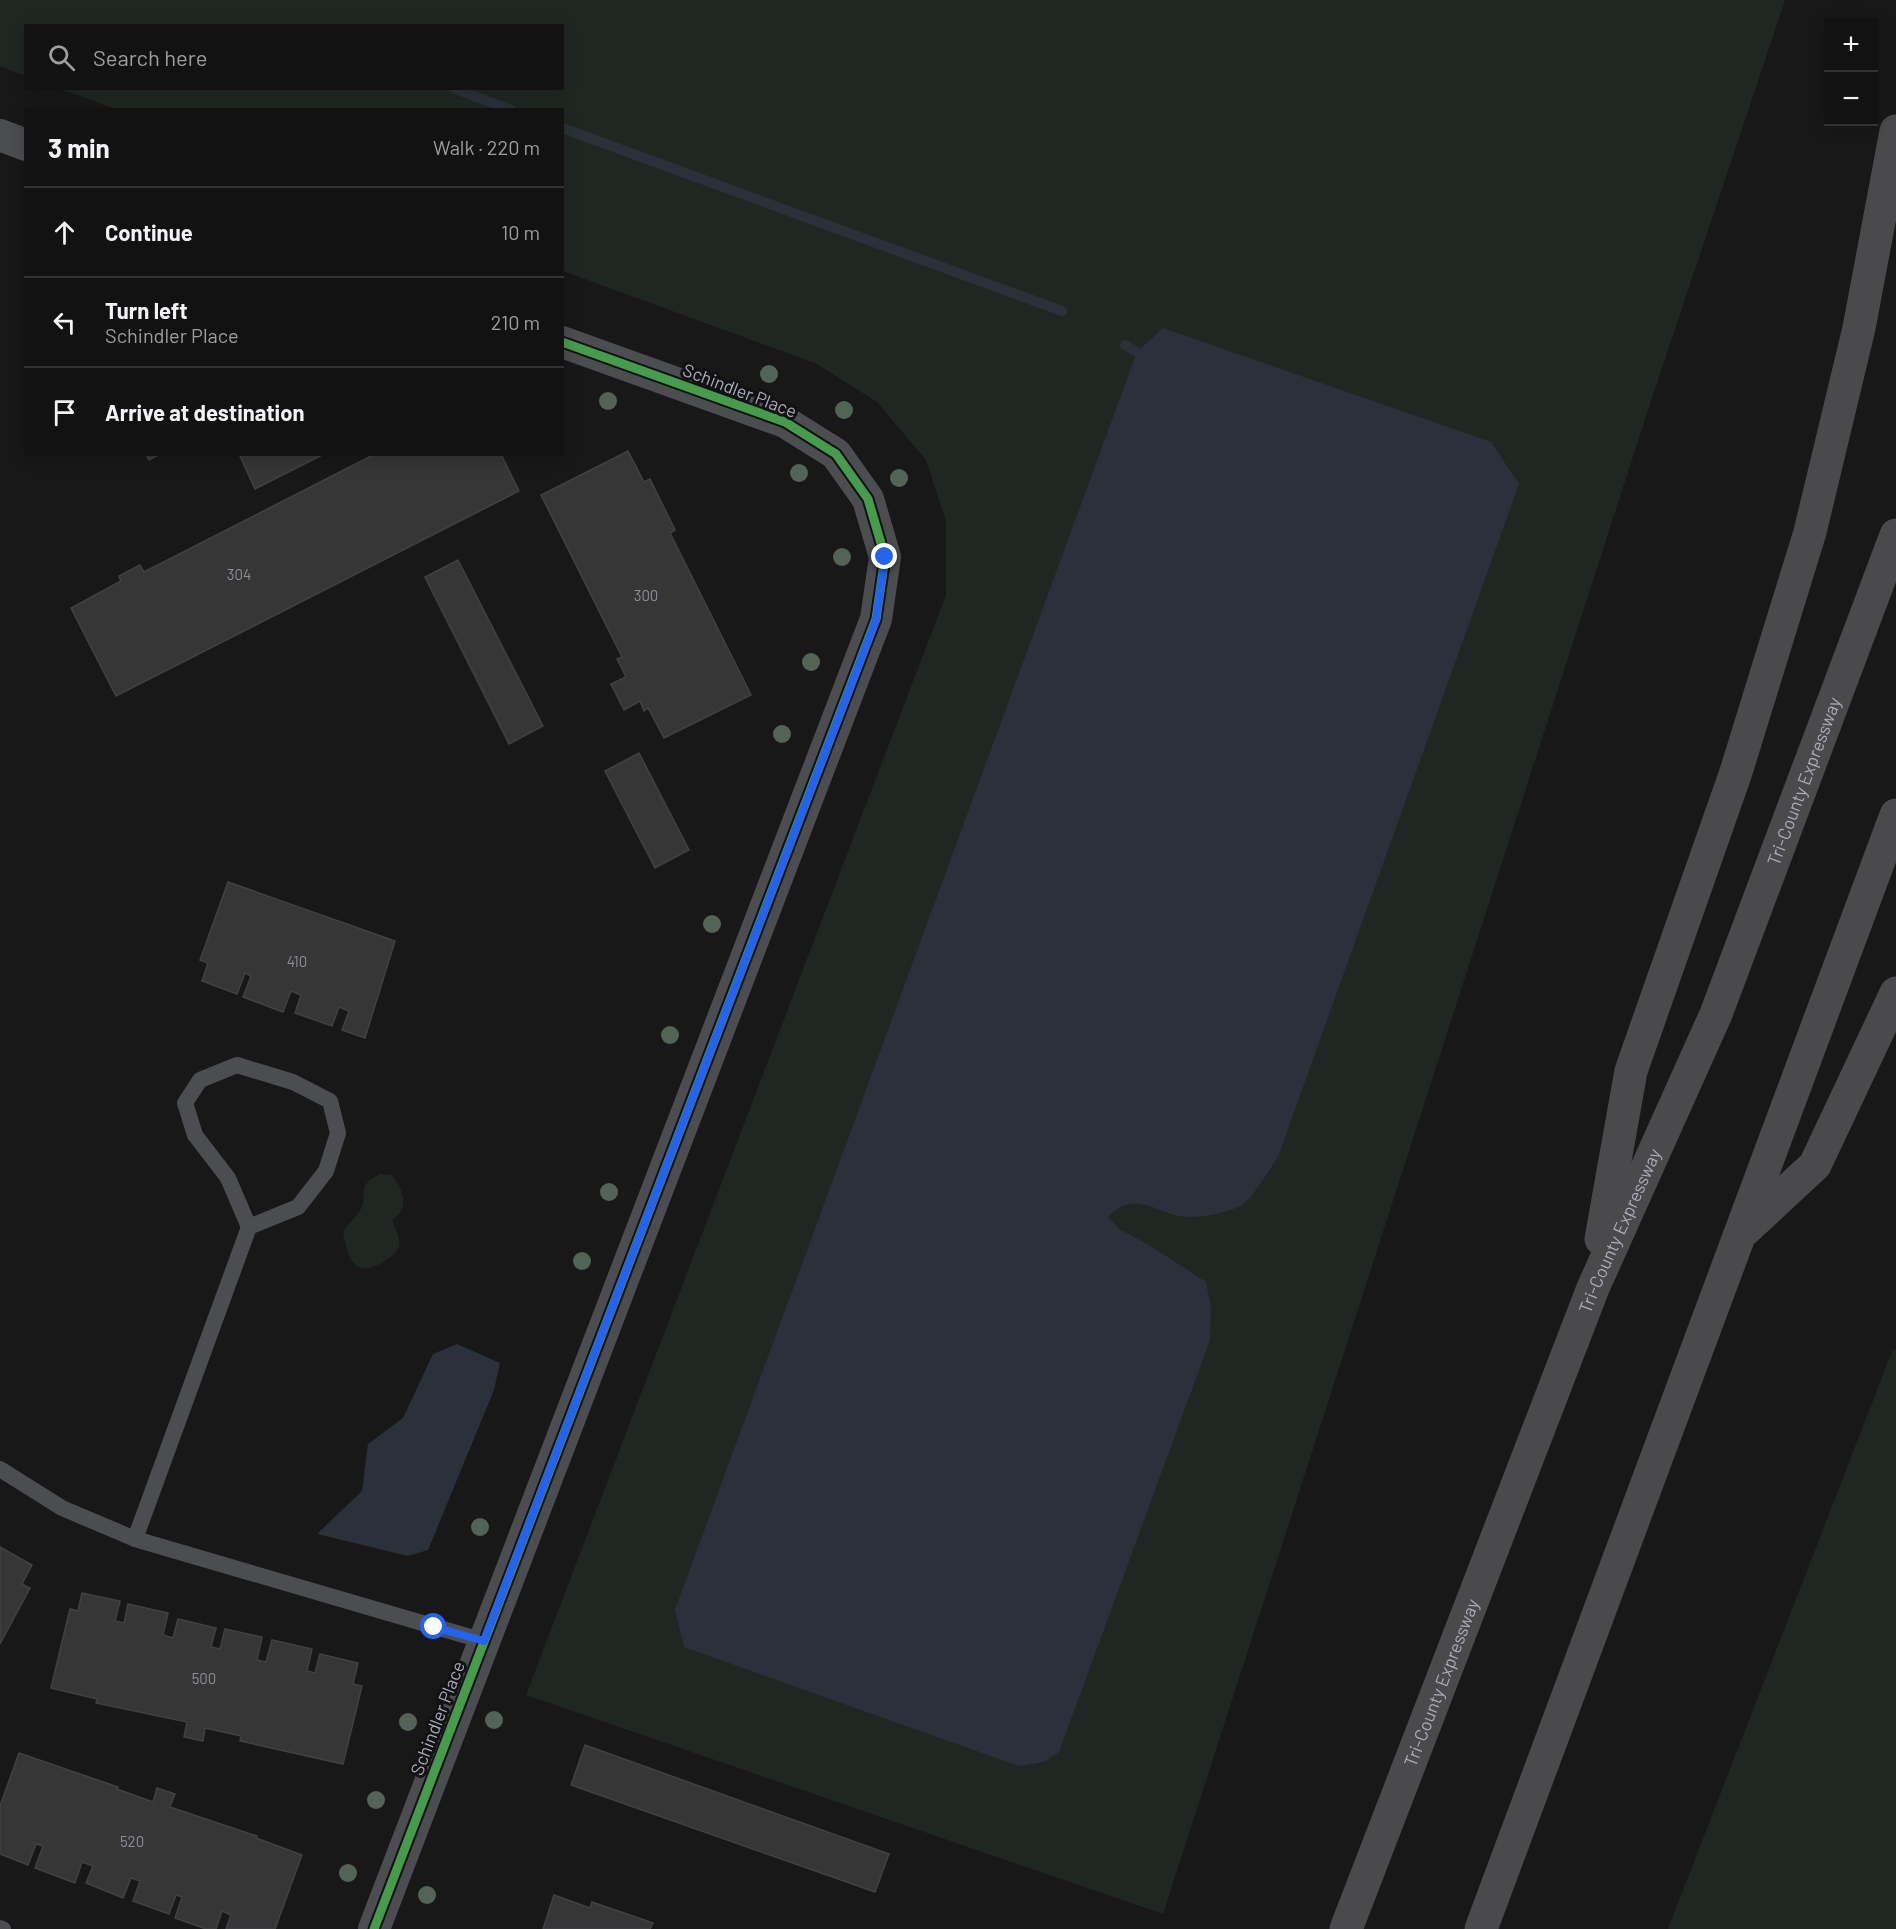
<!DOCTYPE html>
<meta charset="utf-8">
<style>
body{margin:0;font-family:Barlow,sans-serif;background:#1f2020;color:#f1f3f6}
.controls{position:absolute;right:18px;top:18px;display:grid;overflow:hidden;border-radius:0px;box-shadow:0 3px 15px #0003}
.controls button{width:54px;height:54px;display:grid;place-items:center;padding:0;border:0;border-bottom:2px solid #313232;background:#121212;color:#f1f3f6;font:30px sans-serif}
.stop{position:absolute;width:18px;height:18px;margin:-14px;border:4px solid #2563eb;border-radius:50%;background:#fff}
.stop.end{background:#2563eb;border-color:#fff;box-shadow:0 2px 6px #0008}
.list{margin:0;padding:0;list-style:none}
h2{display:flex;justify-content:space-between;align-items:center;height:78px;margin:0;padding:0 24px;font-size:26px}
h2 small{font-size:20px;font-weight:400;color:#9c9e9f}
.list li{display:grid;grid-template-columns:39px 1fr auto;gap:18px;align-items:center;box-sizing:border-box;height:90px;padding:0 24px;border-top:2px solid #313232}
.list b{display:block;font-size:22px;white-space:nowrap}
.list p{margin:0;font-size:20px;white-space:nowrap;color:#9c9e9f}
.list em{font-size:20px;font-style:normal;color:#9c9e9f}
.icon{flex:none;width:33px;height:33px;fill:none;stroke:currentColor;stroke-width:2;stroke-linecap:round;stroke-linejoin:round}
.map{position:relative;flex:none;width:1896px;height:1929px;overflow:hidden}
.search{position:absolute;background:#121212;box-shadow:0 3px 15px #0003;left:24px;top:24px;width:540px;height:66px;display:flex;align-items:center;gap:15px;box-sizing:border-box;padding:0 21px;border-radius:0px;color:#9c9e9f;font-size:22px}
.panel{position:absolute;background:#121212;box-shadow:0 3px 15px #0003;left:24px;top:108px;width:540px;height:348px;border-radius:0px}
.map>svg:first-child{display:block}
.green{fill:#202722}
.water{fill:#2b313a}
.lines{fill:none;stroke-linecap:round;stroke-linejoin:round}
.stream{stroke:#2b313a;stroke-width:10}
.building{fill:#363637;stroke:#414144;stroke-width:1.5}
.lane{stroke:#4c4d51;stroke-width:16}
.street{stroke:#4c4d51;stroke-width:32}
.highway{stroke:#4a4a4d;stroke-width:33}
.cycleway-casing{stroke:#121214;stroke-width:13}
.cycleway{stroke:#469c4c;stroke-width:9}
.tree{fill:#526456}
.route{stroke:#2563eb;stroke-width:8}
.labels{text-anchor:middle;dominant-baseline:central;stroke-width:6;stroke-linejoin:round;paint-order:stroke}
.number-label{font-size:15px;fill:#8c8e98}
.street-label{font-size:18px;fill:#a9acb9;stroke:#121214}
</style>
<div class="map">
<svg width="1896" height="1929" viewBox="0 0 1896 1929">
<rect width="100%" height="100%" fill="#181818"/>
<g class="green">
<polygon points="0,0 1785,0 1648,410 1163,1914 526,1695 946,595 946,521 926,460 877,402 817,364 563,271 562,110 118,110 61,89 562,88 562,26 26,26 25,76 0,66"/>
<path d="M380,1174L392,1175C402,1188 411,1208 393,1219C393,1229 401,1235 399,1246C397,1253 392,1256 386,1260C356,1281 347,1259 343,1231C348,1224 354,1219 359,1212C371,1195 352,1188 380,1174Z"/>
<polygon points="1893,1349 1896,1351 1896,1929 1668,1929"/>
</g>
<g class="water">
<path d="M1163,328L1491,442L1519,484L1278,1157C1270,1168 1253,1198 1242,1205C1229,1212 1203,1218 1188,1217C1158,1216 1135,1187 1108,1217L1119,1229L1149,1245L1206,1282L1211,1308L1210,1340L1059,1752L1044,1762L1019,1766L684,1647L675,1610L1137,352Z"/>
<polygon points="457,1344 500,1363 494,1390 428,1550 408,1556 317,1534 362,1491 368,1444 403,1418 433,1354"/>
</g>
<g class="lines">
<g class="stream">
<polyline points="453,88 511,110"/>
<polyline points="562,128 1062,311"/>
<polyline points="1125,345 1137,352"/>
</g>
</g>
<g class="building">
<polygon points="628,451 644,482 650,479 675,530 670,533 751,695 664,738 648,708 644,711 640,701 624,710 611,684 626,677 617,659 622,657 541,495"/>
<polygon points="146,454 160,454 149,460"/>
<polygon points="239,454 324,454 255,489"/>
<polygon points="375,454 501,454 519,491 116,696 71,608 121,581 119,576 140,565 144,572"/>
<polygon points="458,560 543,726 509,744 425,577"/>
<polygon points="639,753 689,850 655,868 605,771"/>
<polygon points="228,882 395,941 365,1038 342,1030 349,1011 339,1007 332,1026 295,1013 301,995 291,991 283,1012 243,997 251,976 245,973 237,994 202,981 208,963 200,960"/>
<polygon points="0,1547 32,1565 22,1584 30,1588 0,1644"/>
<polygon points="82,1593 120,1601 115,1621 124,1623 128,1604 168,1613 163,1635 173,1638 178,1619 216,1628 211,1647 220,1649 225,1629 262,1637 257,1660 266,1662 272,1640 312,1649 307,1671 315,1673 320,1654 358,1663 353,1684 362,1686 343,1764 240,1741 241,1736 205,1728 203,1741 184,1737 187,1722 96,1703 97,1699 51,1688 70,1609 78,1611"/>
<polygon points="585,1745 889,1854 875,1892 571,1785"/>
<polygon points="19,1753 118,1787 117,1789 153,1802 157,1788 175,1794 170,1807 257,1836 256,1838 302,1855 275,1929 226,1929 231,1915 222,1911 216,1929 206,1929 175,1918 182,1897 176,1895 169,1914 133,1901 140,1881 131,1878 123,1898 86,1883 93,1866 82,1862 75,1883 35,1868 43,1846 36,1844 28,1865 0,1854 0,1806"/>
<polygon points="554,1895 590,1908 592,1902 653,1923 650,1929 543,1929"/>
</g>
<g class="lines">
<g class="lane">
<polyline points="0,1469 62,1508 135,1539 484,1641"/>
<polyline points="135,1539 249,1227 298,1207 326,1171 338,1133 330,1101 293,1082 237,1065 200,1080 185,1103 195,1135 228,1178 249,1227"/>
<polyline points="0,1928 3,1929"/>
</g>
<g class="street">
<polyline points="0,135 26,145"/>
<polyline points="374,1929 876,619 885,557 868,499 836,454 785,422 562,342"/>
</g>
<g class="highway">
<polyline points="1745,1230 1815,1165 1896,993"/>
<polyline points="1601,1239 1631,1071 1736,772 1810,532 1859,328 1896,131"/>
<path id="s1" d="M1346,1929L1593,1288L1716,1014L1896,535"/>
<polyline points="1481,1929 1896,815"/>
</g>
<g class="cycleway-casing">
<polyline id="cycleway" points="374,1929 876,619 885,557 868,499 836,454 785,422 562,342"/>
</g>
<use href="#cycleway" class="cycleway"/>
</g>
<g class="tree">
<circle cx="769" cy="374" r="9"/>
<circle cx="608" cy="401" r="9"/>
<circle cx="844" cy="410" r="9"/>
<circle cx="799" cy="473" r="9"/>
<circle cx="899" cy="478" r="9"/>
<circle cx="842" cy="557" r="9"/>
<circle cx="811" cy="662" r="9"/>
<circle cx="782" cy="734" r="9"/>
<circle cx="712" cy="924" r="9"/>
<circle cx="670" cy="1035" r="9"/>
<circle cx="609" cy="1192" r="9"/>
<circle cx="582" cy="1261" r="9"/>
<circle cx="480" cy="1527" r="9"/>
<circle cx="494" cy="1720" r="9"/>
<circle cx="408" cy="1722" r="9"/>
<circle cx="376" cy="1800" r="9"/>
<circle cx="348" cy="1873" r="9"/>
<circle cx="427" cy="1895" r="9"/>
</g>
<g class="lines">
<polyline class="route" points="434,1627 484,1641 876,620 885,557"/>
</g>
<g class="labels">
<g class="number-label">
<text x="239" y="574">304</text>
<text x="646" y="595">300</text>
<text x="297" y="961">410</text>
<text x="204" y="1678">500</text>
<text x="132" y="1841">520</text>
</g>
<g class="street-label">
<text transform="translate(740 390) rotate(21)">Schindler Place</text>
<text stroke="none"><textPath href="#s1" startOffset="1236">Tri-County Expressway</textPath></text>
<text stroke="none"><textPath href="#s1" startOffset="750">Tri-County Expressway</textPath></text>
<text stroke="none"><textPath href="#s1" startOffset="264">Tri-County Expressway</textPath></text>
<text transform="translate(437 1718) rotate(-69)">Schindler Place</text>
</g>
</g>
</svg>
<div class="controls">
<button>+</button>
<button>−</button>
</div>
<div class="stop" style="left:434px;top:1627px"></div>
<div class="stop end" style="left:885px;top:557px"></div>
<div class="search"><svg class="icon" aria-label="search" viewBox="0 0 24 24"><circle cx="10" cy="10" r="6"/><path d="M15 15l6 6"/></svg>Search here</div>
<section class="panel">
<h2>3 min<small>Walk · 220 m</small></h2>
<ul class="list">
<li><svg class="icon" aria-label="ahead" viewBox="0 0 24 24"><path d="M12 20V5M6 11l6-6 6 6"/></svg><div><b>Continue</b></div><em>10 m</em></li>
<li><svg class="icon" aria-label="left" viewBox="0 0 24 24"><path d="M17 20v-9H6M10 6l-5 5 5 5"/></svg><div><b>Turn left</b><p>Schindler Place</p></div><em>210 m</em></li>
<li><svg class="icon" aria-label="arrive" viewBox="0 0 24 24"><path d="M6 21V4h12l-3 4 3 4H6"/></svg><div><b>Arrive at destination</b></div></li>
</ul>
</section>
</div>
